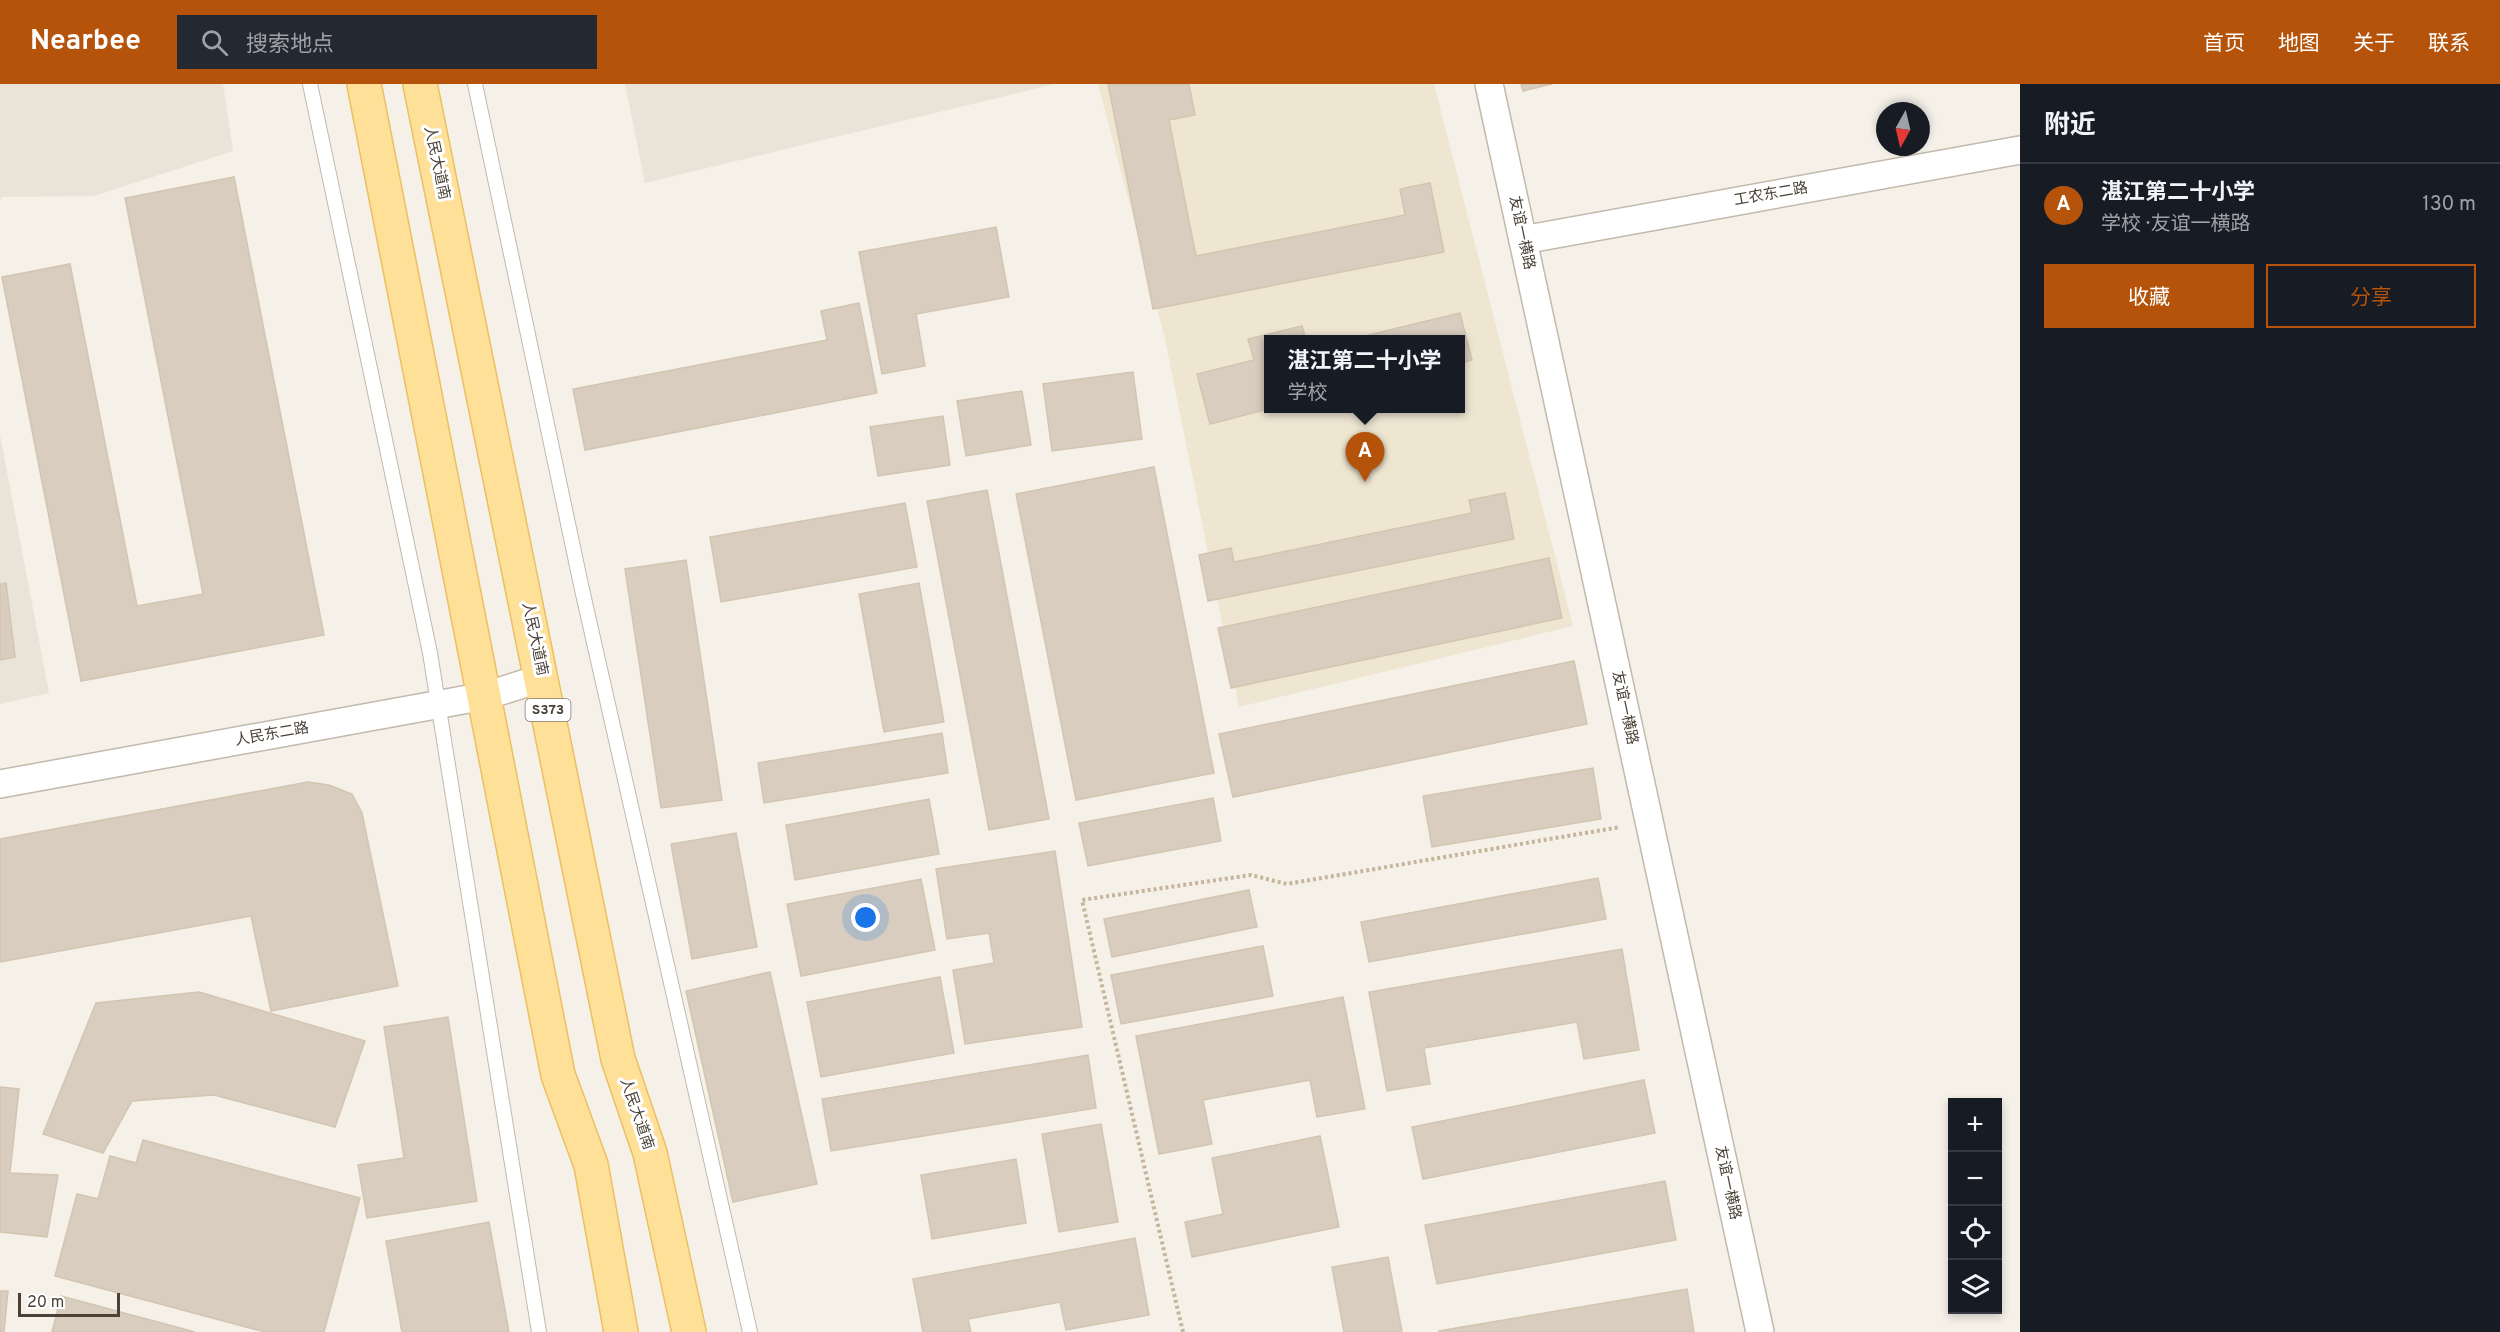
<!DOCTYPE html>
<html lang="zh">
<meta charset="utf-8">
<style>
body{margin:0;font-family:Overpass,"Noto Sans SC",sans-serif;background:#242831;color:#f1f3f6}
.controls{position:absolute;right:18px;bottom:18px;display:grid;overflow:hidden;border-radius:0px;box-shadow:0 3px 9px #0003}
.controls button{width:54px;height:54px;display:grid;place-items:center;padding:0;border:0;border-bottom:2px solid #363941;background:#171b24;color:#f1f3f6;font:30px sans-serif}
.compass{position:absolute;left:1876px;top:18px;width:54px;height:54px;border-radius:50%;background:#171b24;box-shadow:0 3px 9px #0003;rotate:188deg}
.scale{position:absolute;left:18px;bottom:15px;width:102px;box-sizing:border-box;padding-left:6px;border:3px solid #4a4237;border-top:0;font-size:16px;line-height:21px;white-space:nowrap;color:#4a4237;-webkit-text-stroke:4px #fff;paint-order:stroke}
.you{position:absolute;left:866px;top:834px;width:21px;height:21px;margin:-15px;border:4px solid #fff;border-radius:50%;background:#1a73e8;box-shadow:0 0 0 9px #1a73e833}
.badge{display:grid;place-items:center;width:39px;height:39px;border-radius:50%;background:#b45309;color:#fff;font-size:20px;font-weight:700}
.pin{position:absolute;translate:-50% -50px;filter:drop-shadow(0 2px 3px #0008)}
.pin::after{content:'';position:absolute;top:32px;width:21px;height:18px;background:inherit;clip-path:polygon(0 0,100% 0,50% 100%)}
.popup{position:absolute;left:1264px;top:251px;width:201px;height:78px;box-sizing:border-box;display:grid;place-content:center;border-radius:0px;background:#171b24;filter:drop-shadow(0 2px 4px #0005);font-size:20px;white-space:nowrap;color:#9ea1a6}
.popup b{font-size:22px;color:#f1f3f6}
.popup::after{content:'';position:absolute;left:50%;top:100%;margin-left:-12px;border:12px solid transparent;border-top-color:#171b24}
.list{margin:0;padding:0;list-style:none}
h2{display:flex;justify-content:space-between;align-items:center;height:78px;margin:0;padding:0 24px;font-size:26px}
h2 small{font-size:20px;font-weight:400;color:#9ea1a6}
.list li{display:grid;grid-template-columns:39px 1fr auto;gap:18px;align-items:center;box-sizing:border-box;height:84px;padding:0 24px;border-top:2px solid #363941}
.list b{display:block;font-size:22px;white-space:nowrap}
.list p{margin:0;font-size:20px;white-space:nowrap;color:#9ea1a6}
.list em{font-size:20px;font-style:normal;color:#9ea1a6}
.actions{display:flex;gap:12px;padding:18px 24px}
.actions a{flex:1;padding:14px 0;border:2px solid #b45309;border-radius:0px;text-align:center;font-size:21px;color:#b45309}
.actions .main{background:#b45309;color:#fff}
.icon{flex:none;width:33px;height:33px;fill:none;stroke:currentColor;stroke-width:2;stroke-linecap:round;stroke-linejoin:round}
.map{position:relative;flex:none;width:2020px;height:1248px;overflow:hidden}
header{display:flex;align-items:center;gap:36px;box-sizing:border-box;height:84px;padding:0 30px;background:#b45309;color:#fff}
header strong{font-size:28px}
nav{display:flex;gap:33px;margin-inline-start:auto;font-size:21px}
.search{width:420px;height:54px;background:#242831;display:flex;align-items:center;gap:15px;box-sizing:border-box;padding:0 21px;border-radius:0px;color:#9ea1a6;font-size:22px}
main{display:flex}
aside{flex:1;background:#171b24}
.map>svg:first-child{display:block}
.residential{fill:#eae3d7}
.education{fill:#efe6d2;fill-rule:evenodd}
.building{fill:#d8cdbe;stroke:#d3c5b0;stroke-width:1.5}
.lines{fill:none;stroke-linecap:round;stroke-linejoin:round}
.service-casing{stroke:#c2b9ab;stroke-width:16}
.minor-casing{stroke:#c2b9ab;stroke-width:30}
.primary-casing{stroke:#ebbf62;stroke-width:36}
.path{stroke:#c4b59b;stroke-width:4;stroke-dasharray:3 3;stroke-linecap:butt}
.service{stroke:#fff;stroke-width:14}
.minor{stroke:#fff;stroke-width:27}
.primary{stroke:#ffe098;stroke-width:33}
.labels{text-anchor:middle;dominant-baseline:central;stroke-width:6;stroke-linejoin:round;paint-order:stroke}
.shield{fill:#fff;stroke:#807b73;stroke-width:1.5}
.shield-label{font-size:14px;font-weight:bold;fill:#4a4237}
.street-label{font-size:15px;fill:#4a4237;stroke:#fff}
</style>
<header>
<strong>Nearbee</strong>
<div class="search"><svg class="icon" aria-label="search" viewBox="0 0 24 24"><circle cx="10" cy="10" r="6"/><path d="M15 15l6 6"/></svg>搜索地点</div>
<nav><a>首页</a><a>地图</a><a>关于</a><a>联系</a></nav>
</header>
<main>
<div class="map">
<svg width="2020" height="1248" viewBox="0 0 2020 1248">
<rect width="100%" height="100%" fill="#f5f1e9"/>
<g class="residential">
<polygon points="0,0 223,0 233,67 94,112 2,113 0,116"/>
<polygon points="625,0 1055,0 645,99"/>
<polygon points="0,351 49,609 0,620"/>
</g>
<path class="education" d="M1098,0H1434L1573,542L1239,623L1165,255ZM1269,255H1461V324H1269Z"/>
<g class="building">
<polygon points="1108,0 1189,0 1195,31 1169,36 1196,172 1405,131 1400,105 1430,99 1444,168 1153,225"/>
<polygon points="1521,0 1552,0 1523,7"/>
<polygon points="234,93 324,551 81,597 2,193 70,180 137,522 203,510 125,114"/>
<polygon points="996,143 1009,213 916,230 925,282 882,290 859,168"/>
<polygon points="859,219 877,309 585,366 573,305 827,256 821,227"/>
<polygon points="1460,229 1472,276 1461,279 1461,255 1352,255"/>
<polygon points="1302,242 1306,255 1269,255 1269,324 1272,324 1210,340 1197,290 1254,276 1248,255"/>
<polygon points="1133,288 1142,355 1052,367 1043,300"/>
<polygon points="1022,307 1031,361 966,372 957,317"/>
<polygon points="943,332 950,381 878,392 870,343"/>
<polygon points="1154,383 1214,689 1076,716 1016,410"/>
<polygon points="987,406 1049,735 989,746 927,417"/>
<polygon points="1505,409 1514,455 1208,517 1199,471 1231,464 1234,478 1472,429 1469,416"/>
<polygon points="905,419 917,483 721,518 710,453"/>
<polygon points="1549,474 1562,534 1231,604 1218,544"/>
<polygon points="686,476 722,716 661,724 625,485"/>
<polygon points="6,499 15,573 0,576 0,500"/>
<polygon points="919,499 944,638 884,648 859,510"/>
<polygon points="1574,577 1587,640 1233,713 1219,650"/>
<polygon points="942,649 948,689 764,719 758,679"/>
<polygon points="1593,684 1601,735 1432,763 1423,712"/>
<polygon points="308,698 329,701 352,710 362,729 398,902 271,927 251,832 0,878 0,755"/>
<polygon points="1213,714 1221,757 1088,782 1079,739"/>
<polygon points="929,715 939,770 795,796 786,741"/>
<polygon points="736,749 757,863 692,875 671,760"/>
<polygon points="1055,767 1082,943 965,960 953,886 994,879 989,849 947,855 936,785"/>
<polygon points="1598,794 1606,835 1369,878 1361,838"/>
<polygon points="921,795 935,866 801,892 787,820"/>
<polygon points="1249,806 1257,843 1112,873 1104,835"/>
<polygon points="1263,862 1273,912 1121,940 1111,891"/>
<polygon points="1622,865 1639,966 1584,975 1577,938 1424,964 1430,1000 1387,1007 1369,908"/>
<polygon points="770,888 817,1100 733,1118 686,907"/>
<polygon points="940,893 954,969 821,993 807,918"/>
<polygon points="199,908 365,957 335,1043 214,1011 132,1017 103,1069 43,1050 96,919"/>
<polygon points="1343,913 1365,1025 1317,1033 1310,996 1203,1016 1212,1060 1159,1070 1136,952"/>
<polygon points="448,933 477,1117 367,1134 358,1081 404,1074 384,943"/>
<polygon points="1088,971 1096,1024 831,1067 822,1015"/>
<polygon points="1644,996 1655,1049 1423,1095 1412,1043"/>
<polygon points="0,1003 19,1005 10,1089 58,1091 47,1153 0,1148"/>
<polygon points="1101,1040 1118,1138 1059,1148 1042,1050"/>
<polygon points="1320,1052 1339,1143 1192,1173 1185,1138 1223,1130 1212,1074"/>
<polygon points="143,1056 360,1114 324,1248 265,1248 55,1192 77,1110 98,1115 110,1072 136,1079"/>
<polygon points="1016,1075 1026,1139 932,1155 921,1091"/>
<polygon points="1665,1097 1676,1156 1437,1200 1425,1141"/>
<polygon points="489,1138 509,1248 402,1248 386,1157"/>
<polygon points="1135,1154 1149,1231 1066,1246 1060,1218 968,1235 971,1248 923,1248 913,1195"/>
<polygon points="1388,1173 1402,1248 1344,1248 1332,1183"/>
<polygon points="1687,1205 1694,1248 1439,1248 1439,1247"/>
<polygon points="0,1207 8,1207 4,1248 0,1248"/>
<polygon points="61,1212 195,1248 52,1248"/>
</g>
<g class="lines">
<g class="service-casing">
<g id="service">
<polyline points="310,0 430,569 539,1248"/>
<polyline points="475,0 581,501 750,1248"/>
</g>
</g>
<g class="minor-casing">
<g id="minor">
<polyline points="1489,0 1760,1248"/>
<polyline points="1523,156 2020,66"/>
<polyline points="0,700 485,612 542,594"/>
</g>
</g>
<g class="primary-casing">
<g id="primary">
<polyline points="364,0 558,991 591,1081 621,1248"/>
<polyline points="420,0 618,975 650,1069 689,1248"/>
</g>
</g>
<polyline class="path" points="1183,1248 1082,816 1251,791 1287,800 1620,743"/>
<use href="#service" class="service"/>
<use href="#minor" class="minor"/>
<use href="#primary" class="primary"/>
</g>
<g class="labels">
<rect class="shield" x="525.5" y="615" width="45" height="22" rx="4.5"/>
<g class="shield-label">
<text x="548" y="626">S373</text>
</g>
<g class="street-label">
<text transform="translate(436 79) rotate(78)">人民大道南</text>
<text transform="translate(1771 111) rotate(-10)">工农东二路</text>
<text transform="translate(1521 149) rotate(78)">友谊一横路</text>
<text transform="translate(534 555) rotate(78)">人民大道南</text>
<text transform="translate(1624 624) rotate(78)">友谊一横路</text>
<text transform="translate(272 651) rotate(-10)">人民东二路</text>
<text transform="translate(636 1030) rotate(71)">人民大道南</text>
<text transform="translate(1727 1099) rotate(78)">友谊一横路</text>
</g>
</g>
</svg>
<div class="controls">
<button>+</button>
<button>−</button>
<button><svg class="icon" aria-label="locate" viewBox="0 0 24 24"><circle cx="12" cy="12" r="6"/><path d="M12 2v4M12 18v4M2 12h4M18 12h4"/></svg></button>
<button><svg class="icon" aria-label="layers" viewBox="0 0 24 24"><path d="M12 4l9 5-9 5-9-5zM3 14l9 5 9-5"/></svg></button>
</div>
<svg class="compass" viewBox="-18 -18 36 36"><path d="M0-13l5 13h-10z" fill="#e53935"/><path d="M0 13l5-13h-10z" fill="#9ea1a6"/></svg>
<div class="scale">20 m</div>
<div class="you"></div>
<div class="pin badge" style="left:1365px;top:398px">A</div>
<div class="popup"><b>湛江第二十小学</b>学校</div>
</div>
<aside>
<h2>附近<small></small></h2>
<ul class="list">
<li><span class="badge">A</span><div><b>湛江第二十小学</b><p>学校 · 友谊一横路</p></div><em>130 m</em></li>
</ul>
<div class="actions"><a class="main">收藏</a><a>分享</a></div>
</aside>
</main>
